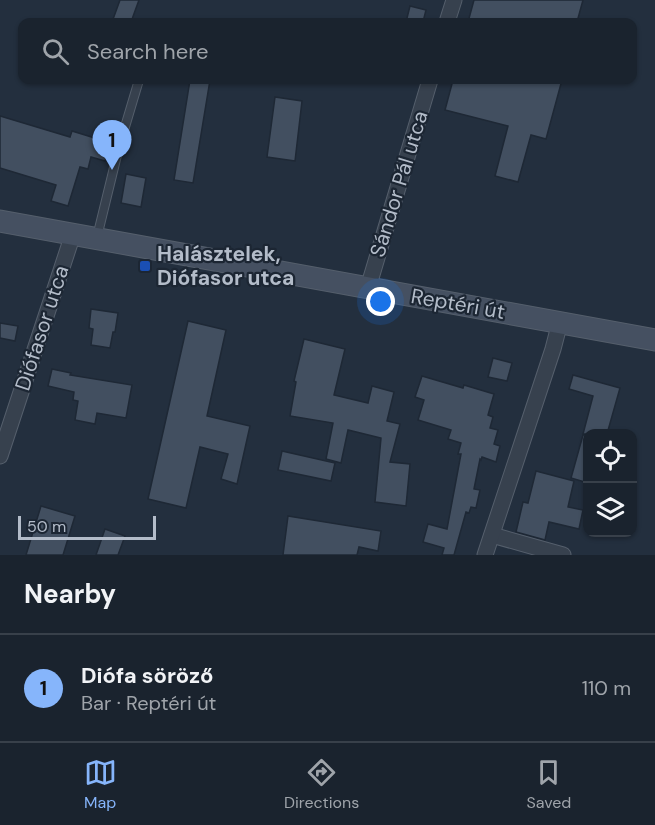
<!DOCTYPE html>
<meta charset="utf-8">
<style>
body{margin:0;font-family:"DM Sans",sans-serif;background:#272f3a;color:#f1f3f6}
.controls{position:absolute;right:18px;bottom:18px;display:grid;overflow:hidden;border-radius:12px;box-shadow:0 2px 4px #0004}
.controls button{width:54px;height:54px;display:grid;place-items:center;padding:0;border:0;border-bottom:2px solid #38404a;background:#1a232e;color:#f1f3f6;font:30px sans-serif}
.scale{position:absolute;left:18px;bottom:15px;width:138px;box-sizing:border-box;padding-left:6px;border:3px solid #b3bcc9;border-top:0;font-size:16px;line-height:21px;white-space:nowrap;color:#b3bcc9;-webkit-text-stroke:4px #1c2633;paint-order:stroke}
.you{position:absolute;left:381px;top:302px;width:21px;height:21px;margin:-15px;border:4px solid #fff;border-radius:50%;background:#1a73e8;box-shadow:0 0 0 9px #1a73e833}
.badge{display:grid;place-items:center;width:39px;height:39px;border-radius:50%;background:#86b5fb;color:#111;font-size:20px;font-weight:700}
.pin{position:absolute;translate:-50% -50px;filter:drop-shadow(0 2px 3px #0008)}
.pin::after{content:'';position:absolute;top:32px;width:21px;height:18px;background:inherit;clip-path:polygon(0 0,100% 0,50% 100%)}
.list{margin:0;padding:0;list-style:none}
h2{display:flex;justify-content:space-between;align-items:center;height:78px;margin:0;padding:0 24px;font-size:26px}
h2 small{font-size:20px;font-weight:400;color:#9fa4aa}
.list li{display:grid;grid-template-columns:39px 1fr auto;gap:18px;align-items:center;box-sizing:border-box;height:108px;padding:0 24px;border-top:2px solid #38404a}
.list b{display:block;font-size:22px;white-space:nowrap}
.list p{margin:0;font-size:20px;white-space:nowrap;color:#9fa4aa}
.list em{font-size:20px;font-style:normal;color:#9fa4aa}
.icon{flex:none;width:33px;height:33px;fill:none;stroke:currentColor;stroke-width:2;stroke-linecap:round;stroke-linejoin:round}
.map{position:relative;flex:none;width:655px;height:555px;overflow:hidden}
.search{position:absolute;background:#1a232e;box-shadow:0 2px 4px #0004;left:18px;right:18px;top:18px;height:66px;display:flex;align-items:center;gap:15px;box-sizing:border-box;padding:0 21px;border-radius:12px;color:#9fa4aa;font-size:22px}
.sheet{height:186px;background:#1a232e}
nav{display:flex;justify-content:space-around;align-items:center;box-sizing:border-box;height:84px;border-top:2px solid #38404a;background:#1a232e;font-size:16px;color:#9fa4aa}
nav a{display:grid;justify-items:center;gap:3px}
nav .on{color:#86b5fb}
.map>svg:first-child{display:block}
.building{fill:#424f60;stroke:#1e2835;stroke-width:1.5}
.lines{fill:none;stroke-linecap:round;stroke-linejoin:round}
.lane-casing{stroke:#555f6c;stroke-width:10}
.street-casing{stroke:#555f6c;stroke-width:17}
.secondary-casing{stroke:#555f6c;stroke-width:23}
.lane{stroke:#37414e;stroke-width:8}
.street{stroke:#37414e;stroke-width:15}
.secondary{stroke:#455061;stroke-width:21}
.transit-dot{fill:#1a4fb4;stroke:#1c2633;stroke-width:2}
.labels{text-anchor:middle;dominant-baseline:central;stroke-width:4.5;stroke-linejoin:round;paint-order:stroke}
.street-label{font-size:21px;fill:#b3bcc9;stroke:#1c2633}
.poi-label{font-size:21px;font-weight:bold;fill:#b3bcc9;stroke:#1c2633;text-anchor:start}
</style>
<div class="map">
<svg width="655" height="555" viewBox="0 0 655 555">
<rect width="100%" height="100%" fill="#232f3e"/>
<g class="building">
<polygon points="120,0 139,0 131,22 112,22"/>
<polygon points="474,0 583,0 577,22 468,22"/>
<polygon points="410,6 426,10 423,22 406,22"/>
<polygon points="190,80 210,80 193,183 174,180"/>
<polygon points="453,80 562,80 546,139 531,135 518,182 495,176 508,126 445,110"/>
<polygon points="275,97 302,101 295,161 267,157"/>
<polygon points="0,116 70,137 72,131 111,143 105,161 91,157 88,169 80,167 68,206 51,201 56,185 0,168"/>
<polygon points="126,174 146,178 141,207 121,203"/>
<polygon points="91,309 118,313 115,332 113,332 110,348 91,345 93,329 89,328"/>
<polygon points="188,321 226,330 207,416 250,426 237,484 221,479 228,454 200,447 186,508 148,499"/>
<polygon points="0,323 18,326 15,341 0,338"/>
<polygon points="304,339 345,349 334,395 368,403 372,386 394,392 387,421 400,424 390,462 410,464 406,506 375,502 381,438 348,430 341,463 326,459 333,423 290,416 296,382 294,381"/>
<polygon points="493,358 512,363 507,381 488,377"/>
<polygon points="52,369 71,373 70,375 132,385 126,418 97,413 95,424 75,420 78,401 73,400 74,392 48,386"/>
<polygon points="573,375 620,388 607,434 583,434 593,396 569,389"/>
<polygon points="422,376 463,388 464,385 494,394 488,415 493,417 490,428 498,430 494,444 500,446 496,462 482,457 481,460 480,459 474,489 480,490 476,508 471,507 469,513 466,512 454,555 442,555 444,548 423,542 428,524 447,529 461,454 458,454 461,443 448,439 451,430 418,420 424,400 415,397"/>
<polygon points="583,435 588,435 588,483 571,478"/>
<polygon points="282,451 335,463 331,481 278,470"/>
<polygon points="536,471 574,481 568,507 583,510 579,529 549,522 545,540 516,532 523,502 528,503"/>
<polygon points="41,506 75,516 63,555 26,555"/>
<polygon points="288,516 381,531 378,551 359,547 357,555 283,555"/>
<polygon points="105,529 125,536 118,555 96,555"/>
</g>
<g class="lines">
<g class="lane-casing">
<polyline id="lane" points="97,237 119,147 139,80"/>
</g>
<g class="street-casing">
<g id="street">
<polyline points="447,22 454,0"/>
<polyline points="368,288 430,80"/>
<polyline points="0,456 73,234"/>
<polyline points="492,535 563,555"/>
<polyline points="485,555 553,349 560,322"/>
</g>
</g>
<g class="secondary-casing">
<polyline id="secondary" points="0,221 655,340"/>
</g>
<use href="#lane" class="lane"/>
<use href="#street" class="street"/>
<use href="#secondary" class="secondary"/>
</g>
<rect class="transit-dot" x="139" y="260" width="12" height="12" rx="3"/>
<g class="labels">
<g class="street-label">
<text transform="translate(399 184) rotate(-73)">Sándor Pál utca</text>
<text transform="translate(458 304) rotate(10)">Reptéri út</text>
<text transform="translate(42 328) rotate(-72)">Diófasor utca</text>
</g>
<g class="poi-label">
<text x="157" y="254">Halásztelek,<tspan x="157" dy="24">Diófasor utca</tspan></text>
</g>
</g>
</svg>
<div class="controls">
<button><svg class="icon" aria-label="locate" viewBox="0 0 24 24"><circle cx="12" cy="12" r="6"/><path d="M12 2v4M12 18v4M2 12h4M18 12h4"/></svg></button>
<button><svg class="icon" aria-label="layers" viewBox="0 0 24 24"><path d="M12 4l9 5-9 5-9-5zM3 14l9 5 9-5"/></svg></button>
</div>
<div class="scale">50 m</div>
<div class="you"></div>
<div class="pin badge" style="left:112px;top:170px">1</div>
<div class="search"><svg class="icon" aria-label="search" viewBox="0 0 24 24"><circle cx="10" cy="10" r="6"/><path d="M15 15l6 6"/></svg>Search here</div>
</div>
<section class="sheet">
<h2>Nearby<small></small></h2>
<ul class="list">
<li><span class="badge">1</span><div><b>Diófa söröző</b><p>Bar · Reptéri út</p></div><em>110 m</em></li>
</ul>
</section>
<nav>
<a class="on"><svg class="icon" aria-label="map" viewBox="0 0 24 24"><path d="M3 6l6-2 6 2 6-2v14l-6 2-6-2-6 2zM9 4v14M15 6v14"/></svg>Map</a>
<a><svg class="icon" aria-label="directions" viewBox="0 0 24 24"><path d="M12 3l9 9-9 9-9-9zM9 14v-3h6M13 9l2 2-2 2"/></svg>Directions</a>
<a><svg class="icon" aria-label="saved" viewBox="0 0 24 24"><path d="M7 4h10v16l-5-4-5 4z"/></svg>Saved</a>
</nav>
